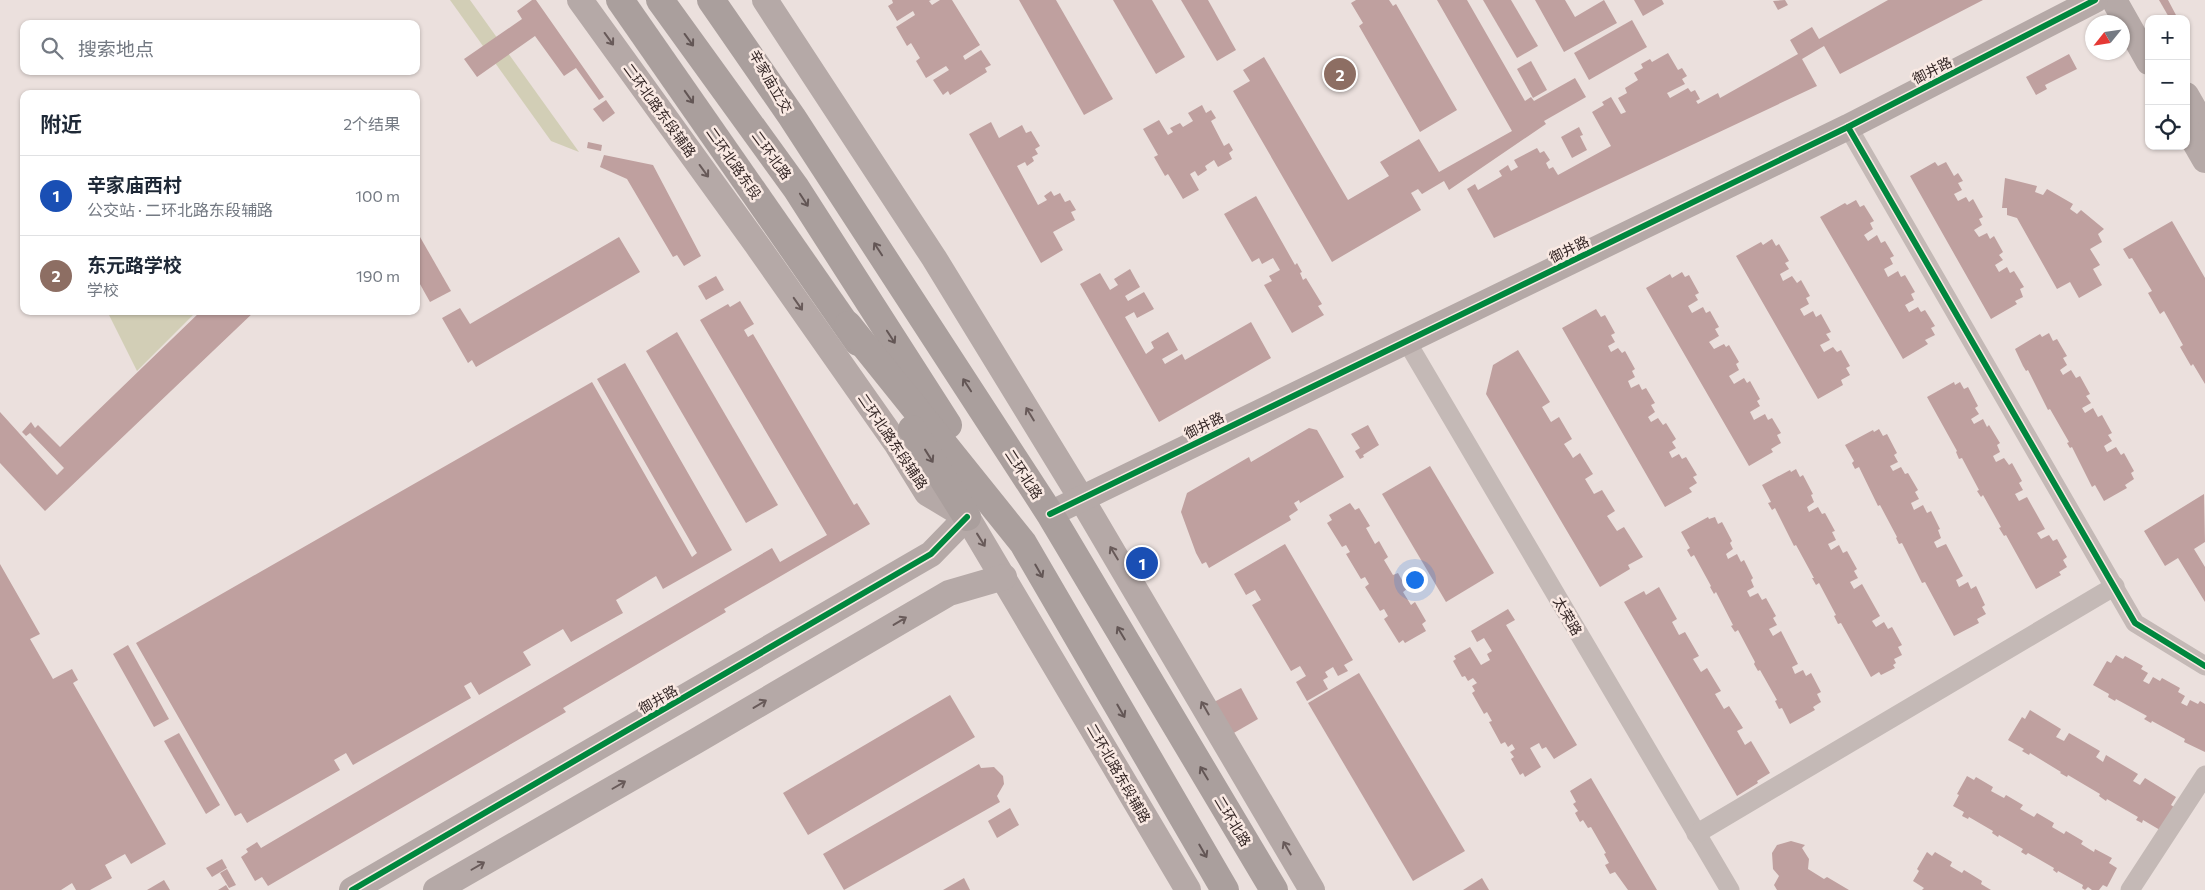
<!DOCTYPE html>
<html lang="zh">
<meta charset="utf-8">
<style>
body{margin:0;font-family:Commissioner,"Noto Sans SC",sans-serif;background:#f6f6f7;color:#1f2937}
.controls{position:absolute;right:15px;top:15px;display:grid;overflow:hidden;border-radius:10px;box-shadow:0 1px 4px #0004}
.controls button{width:45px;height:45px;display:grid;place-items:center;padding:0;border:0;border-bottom:1px solid #e0e1e3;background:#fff;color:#1f2937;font:25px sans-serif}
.compass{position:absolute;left:2085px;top:15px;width:45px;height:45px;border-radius:50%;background:#fff;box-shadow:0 1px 4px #0004;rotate:240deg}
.you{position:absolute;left:1414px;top:579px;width:18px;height:18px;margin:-12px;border:4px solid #fff;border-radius:50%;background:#1a73e8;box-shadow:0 0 0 8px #1a73e833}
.badge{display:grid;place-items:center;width:32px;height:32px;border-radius:50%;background:#7c3aed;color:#fff;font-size:16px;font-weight:700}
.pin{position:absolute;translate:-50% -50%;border:2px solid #fff;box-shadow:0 1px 5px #0006}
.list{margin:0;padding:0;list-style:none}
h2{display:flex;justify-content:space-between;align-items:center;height:65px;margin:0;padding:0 20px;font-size:21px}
h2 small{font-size:16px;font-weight:400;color:#747a83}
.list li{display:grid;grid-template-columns:32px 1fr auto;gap:15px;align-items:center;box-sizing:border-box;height:80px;padding:0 20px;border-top:1px solid #e0e1e3}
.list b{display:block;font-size:19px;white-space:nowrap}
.list p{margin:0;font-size:16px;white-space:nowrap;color:#747a83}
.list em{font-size:16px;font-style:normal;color:#747a83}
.icon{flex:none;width:28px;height:28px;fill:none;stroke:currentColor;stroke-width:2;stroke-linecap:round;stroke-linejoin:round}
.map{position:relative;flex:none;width:2205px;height:890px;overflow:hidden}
.search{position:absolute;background:#fff;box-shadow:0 1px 4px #0004;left:20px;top:20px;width:400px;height:55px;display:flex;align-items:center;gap:12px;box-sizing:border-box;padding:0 18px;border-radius:10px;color:#747a83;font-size:19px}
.panel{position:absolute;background:#fff;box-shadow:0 1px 4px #0004;left:20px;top:90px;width:400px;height:225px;border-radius:10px}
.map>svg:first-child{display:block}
.green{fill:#d2ceb6}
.building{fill:#bfa09f}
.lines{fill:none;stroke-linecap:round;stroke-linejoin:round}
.street{stroke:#c4b9b6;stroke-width:19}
.secondary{stroke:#b5a9a7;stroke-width:26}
.highway{stroke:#aa9f9d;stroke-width:28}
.cycleway-casing{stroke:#f9e9e3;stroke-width:9}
.cycleway{stroke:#00873e;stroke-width:6}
.oneway{stroke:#685a59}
.oneway2{stroke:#635655}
.labels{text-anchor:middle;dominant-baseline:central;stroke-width:5;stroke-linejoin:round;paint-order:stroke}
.street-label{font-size:14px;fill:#342625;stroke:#f9e9e3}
</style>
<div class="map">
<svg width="2205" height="890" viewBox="0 0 2205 890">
<rect width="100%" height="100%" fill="#ebe0dd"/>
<g class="green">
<polygon points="450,0 470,0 579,152 551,141"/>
<polygon points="107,311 197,311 137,371"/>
</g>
<g class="building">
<polygon points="532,0 536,0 604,97 599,100 576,68 564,76 535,36 477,77 464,59 522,19 517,11"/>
<polygon points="892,0 931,0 929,1 932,5 940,0 952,0 980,45 963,56 965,60 981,50 991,65 985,68 987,72 950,95 948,91 943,95 933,80 949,70 946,66 926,78 916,61 920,58 911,43 907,46 896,27 915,15 913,11 897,21 888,6 893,3"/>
<polygon points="1019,0 1056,0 1113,99 1084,115"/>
<polygon points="1113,0 1152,0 1185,57 1156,74"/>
<polygon points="1181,0 1208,0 1236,50 1217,61"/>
<polygon points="1356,0 1389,0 1393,6 1396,4 1457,110 1420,132 1359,26 1363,23 1351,3"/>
<polygon points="1437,0 1467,0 1525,101 1531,97 1534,101 1575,78 1586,97 1544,121 1546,124 1543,126 1449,190 1444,181 1422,194 1418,189 1411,193 1421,210 1332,262 1233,91 1250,81 1243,70 1264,57 1348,200 1389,176 1380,162 1419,139 1439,172 1512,131"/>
<polygon points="1483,0 1511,0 1538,46 1517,58"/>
<polygon points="1535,0 1565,0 1575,17 1604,0 1617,23 1564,52"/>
<polygon points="1634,0 1662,0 1664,4 1643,16"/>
<polygon points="1785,0 1788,5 1778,10 1773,1"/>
<polygon points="1888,0 1983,0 1840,74 1824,46 1802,59 1817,86 1494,238 1467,189 1475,184 1478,190 1502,176 1499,171 1508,165 1511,171 1518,167 1514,160 1537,148 1540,153 1544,151 1550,160 1546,163 1549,169 1553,167 1558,175 1611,146 1592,112 1604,105 1602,102 1611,97 1621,114 1626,112 1618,98 1627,93 1625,88 1638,80 1634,73 1643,68 1641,64 1650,59 1652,62 1668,53 1678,70 1682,68 1687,76 1682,79 1685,84 1667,93 1670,98 1688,88 1691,92 1695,90 1700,99 1696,101 1698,104 1718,93 1720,98 1798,54 1790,40 1812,27 1819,39"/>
<polygon points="2159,0 2168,0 2176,15 2170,19"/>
<polygon points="1632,20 1647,47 1589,80 1574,53"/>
<polygon points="2069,54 2077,69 2045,85 2047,89 2036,95 2026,77"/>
<polygon points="1531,61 1547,90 1533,98 1517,69"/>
<polygon points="606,100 615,113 603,122 593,109"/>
<polygon points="1202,105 1206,113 1211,110 1216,118 1211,121 1224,146 1229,143 1233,150 1229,153 1232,159 1218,167 1214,160 1205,166 1207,170 1198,176 1195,171 1190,174 1199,190 1183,199 1168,174 1165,176 1154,157 1158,155 1143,129 1159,120 1168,135 1173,132 1170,128 1180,123 1183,127 1193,121 1188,113"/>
<polygon points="991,122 999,138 1022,125 1026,133 1031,131 1040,146 1035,149 1038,154 1032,157 1034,161 1027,166 1025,162 1017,166 1038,205 1047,200 1044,196 1051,191 1054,196 1060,193 1065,202 1070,200 1076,210 1071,212 1075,220 1053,232 1063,250 1041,263 969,134"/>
<polygon points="1579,127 1583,135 1580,136 1587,150 1572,158 1561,137"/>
<polygon points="588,142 602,145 601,151 587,148"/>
<polygon points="604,155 653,165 701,256 684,266 677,255 673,257 627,179 600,167"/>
<polygon points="1935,162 1938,166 1946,162 1954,176 1958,173 1963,181 1958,183 1962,190 1954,194 1958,201 1966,197 1969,202 1973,199 1983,217 1979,219 1982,225 1974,230 1979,237 1987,233 1990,239 1994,236 2003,252 1999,255 2003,260 1995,265 1999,272 2007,267 2010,273 2014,271 2024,287 2020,289 2023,297 2015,301 2017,304 1991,319 1910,176"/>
<polygon points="2005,178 2037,186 2035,192 2043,195 2047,189 2073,204 2070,209 2077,214 2081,210 2104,229 2098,234 2102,242 2090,249 2100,265 2093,269 2102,285 2079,298 2070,282 2057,289 2017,218 2007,215 2007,208 2002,208"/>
<polygon points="1256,196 1295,265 1297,263 1302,272 1300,273 1303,280 1306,278 1322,304 1318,306 1324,315 1292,333 1264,285 1272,281 1269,276 1280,270 1273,258 1262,264 1259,258 1252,262 1224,214"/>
<polygon points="1856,200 1860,207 1864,205 1874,221 1870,223 1873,229 1864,235 1868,241 1877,235 1881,243 1885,241 1894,256 1890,258 1893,264 1884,269 1888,277 1898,271 1901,277 1905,275 1915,292 1911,294 1914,300 1905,305 1909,312 1918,307 1921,312 1925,310 1935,326 1931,328 1935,335 1925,340 1928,344 1903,359 1820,217 1845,203 1847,205"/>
<polygon points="2172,221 2205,278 2205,384 2193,364 2191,366 2180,347 2183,345 2164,311 2160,314 2148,293 2152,291 2132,258 2129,259 2123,249"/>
<polygon points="416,230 451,291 430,302 416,277"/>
<polygon points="619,237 640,272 476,367 472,360 468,363 442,318 460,308 470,324"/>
<polygon points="1772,239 1776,246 1779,244 1789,261 1785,263 1789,269 1780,274 1783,281 1792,276 1797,283 1801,280 1810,296 1806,298 1809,304 1800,309 1804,316 1813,311 1816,317 1821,314 1831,332 1826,334 1830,340 1820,345 1824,352 1833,347 1837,352 1841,350 1850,366 1846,368 1850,375 1841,380 1843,385 1818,399 1736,256 1761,242 1763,245"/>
<polygon points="1130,269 1140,287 1125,296 1128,301 1144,292 1154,309 1137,318 1134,312 1125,317 1146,354 1154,348 1151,342 1168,332 1178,350 1162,359 1165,364 1182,354 1185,360 1251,322 1271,358 1159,422 1080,284 1100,273 1110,290 1118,285 1114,279"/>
<polygon points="1682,272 1685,277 1689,275 1699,293 1695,295 1698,300 1688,306 1692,313 1703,307 1706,313 1710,311 1719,327 1715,329 1719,336 1709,342 1714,349 1724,344 1726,347 1729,345 1739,362 1736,364 1739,370 1729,376 1734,384 1744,378 1747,383 1750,381 1760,399 1757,401 1760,406 1750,412 1754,420 1765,414 1768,420 1772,418 1781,433 1777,435 1781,443 1771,449 1773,452 1749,466 1646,288 1670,274 1672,278"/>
<polygon points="716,276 724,290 706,300 698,286"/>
<polygon points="740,301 754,324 744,330 748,337 753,334 854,505 857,503 870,524 724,609 726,612 563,708 566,712 268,886 262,877 255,881 241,857 248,852 246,849 257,842 261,848 772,548 780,562 827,535 700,320 728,304 730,307"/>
<polygon points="1596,309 1601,317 1605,315 1615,333 1611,335 1615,342 1608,346 1611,352 1618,348 1622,353 1625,351 1635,369 1632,371 1635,377 1628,381 1631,388 1639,384 1642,390 1646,388 1655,403 1651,405 1655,412 1648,417 1651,422 1658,418 1663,425 1666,423 1676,439 1672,442 1676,448 1669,452 1672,458 1679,454 1682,459 1686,457 1697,475 1693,477 1697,483 1689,488 1692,492 1665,507 1562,328"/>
<polygon points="201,311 255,311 45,511 0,463 0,412 57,475 64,468 30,433 26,436 22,432 31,422 35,428 38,425 60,447"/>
<polygon points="677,332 778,505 746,523 646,351"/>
<polygon points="2049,333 2053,341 2057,339 2067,356 2063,358 2067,365 2060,370 2063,375 2071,370 2076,378 2080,376 2090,394 2086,396 2091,403 2082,408 2085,413 2093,408 2098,417 2102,415 2112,433 2108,435 2112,441 2104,446 2107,452 2116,447 2121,455 2124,453 2134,471 2131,473 2134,479 2125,485 2127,488 2104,501 2095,485 2092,487 2072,447 2070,448 2067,443 2069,442 2050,409 2048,410 2028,370 2026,371 2023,366 2015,349 2040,334 2042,337"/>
<polygon points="1518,350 1550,402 1542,407 1551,422 1559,417 1572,439 1564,444 1570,453 1573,458 1580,453 1593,474 1585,479 1594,494 1602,490 1615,511 1607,516 1617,531 1624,527 1643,557 1628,565 1630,569 1600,587 1486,394 1493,365"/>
<polygon points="625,363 732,550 663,589 656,576 616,600 623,613 571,642 563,629 523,652 531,665 479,695 471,682 464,686 471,698 353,765 346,753 334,760 340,770 247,823 241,813 235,816 136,643 592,382 692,557 697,553 597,379"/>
<polygon points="1954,382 1955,385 1960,382 1964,389 1968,387 1978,406 1975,408 1979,414 1971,419 1974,424 1983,419 1987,427 1989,425 2000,443 1997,445 2000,452 1993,456 1996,462 2004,458 2009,465 2012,463 2022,481 2019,483 2023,490 2015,494 2019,501 2027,497 2045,529 2037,533 2041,539 2049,535 2053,541 2057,539 2067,557 2063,560 2067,567 2059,572 2061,575 2036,589 2006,535 2004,536 1999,528 2001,527 1983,495 1981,497 1977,491 1979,490 1962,458 1959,459 1956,452 1957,451 1927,397"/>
<polygon points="1368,425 1379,445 1363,455 1364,457 1360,459 1355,451 1360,448 1351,434"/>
<polygon points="1309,428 1317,430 1344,477 1300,503 1299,500 1294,503 1298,510 1289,516 1291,520 1209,568 1206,562 1202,564 1196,553 1181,512 1187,493 1249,457 1251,462"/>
<polygon points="1879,429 1883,436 1887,434 1897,453 1894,455 1898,462 1890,466 1893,471 1901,467 1905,474 1908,473 1918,490 1915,492 1919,499 1911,503 1914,510 1923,505 1927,513 1931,511 1940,529 1938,530 1941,538 1934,542 1937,548 1946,544 1963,576 1956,580 1959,587 1968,582 1971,589 1976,586 1985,605 1982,607 1986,614 1977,619 1979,623 1954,636 1925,582 1922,583 1902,543 1899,544 1896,538 1897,537 1880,505 1878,506 1859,467 1855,469 1852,463 1854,461 1845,445 1873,430 1874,432"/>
<polygon points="1430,466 1494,573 1446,602 1382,494"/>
<polygon points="1796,469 1800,477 1803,475 1813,494 1811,495 1814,502 1807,507 1809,512 1818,507 1822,514 1825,513 1835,531 1832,532 1836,540 1828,544 1831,550 1839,545 1843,553 1847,551 1857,569 1854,571 1858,578 1850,582 1854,589 1862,584 1880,616 1872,621 1876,627 1884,622 1888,629 1892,627 1902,645 1898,647 1902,655 1894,659 1896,663 1893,665 1895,668 1881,675 1879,672 1871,677 1841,623 1838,624 1834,616 1836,615 1819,583 1816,585 1812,578 1814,578 1796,545 1794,546 1775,508 1772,510 1768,503 1771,502 1762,485 1790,470 1791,472"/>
<polygon points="2204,494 2205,542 2194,549 2205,567 2205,602 2178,558 2165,566 2144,531"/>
<polygon points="1350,503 1355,510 1359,508 1370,526 1366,528 1375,544 1379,541 1388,557 1384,560 1393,575 1398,573 1407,589 1403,592 1411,605 1415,602 1426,621 1422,624 1426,631 1405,643 1403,640 1399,643 1384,619 1388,616 1384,609 1380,611 1365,587 1369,584 1365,577 1361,579 1346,554 1350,552 1346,545 1342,547 1327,523 1332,520 1329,515"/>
<polygon points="1708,517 1709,519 1715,517 1718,524 1722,522 1732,541 1730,543 1733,549 1726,554 1728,559 1737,554 1741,562 1744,560 1753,578 1751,580 1754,587 1747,591 1750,597 1758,593 1762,600 1766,598 1776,616 1773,618 1777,625 1769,629 1773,636 1781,631 1798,664 1792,667 1795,674 1803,670 1806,676 1811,673 1821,692 1817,694 1821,702 1813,707 1815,710 1790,724 1782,708 1779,709 1775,701 1777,700 1760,670 1758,671 1754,664 1755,662 1738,630 1735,632 1731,626 1733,625 1716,592 1714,594 1710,587 1711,586 1694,555 1691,557 1687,550 1690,548 1681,532"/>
<polygon points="1285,544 1353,660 1344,665 1348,671 1338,676 1333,667 1325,672 1328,677 1323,680 1328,689 1307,701 1296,682 1306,676 1300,666 1291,671 1252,605 1261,600 1255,590 1246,595 1234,574"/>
<polygon points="0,564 40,634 30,639 53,679 72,669 78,680 73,683 166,844 131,864 125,854 105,865 112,878 90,890 76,890 72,883 61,890 0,890"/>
<polygon points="1659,587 1677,619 1672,622 1679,635 1685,632 1699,656 1693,659 1701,672 1707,668 1721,691 1715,694 1724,709 1729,706 1743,728 1737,731 1745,745 1751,741 1770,773 1757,781 1758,783 1737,796 1624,602 1644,591 1646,595"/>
<polygon points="1508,609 1515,620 1506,625 1577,745 1554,759 1546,747 1542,749 1539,743 1530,748 1541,767 1525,777 1523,773 1520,775 1511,759 1514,757 1510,752 1515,749 1512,744 1508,747 1505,742 1501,744 1489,722 1492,721 1487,712 1484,714 1472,693 1475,691 1472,686 1477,683 1473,678 1468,681 1465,676 1462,677 1453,661 1456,659 1454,656 1470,647 1481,665 1490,660 1487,654 1492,651 1484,638 1477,642 1471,631"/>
<polygon points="128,645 169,719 154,727 113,654"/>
<polygon points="2116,655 2123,659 2125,656 2143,666 2141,669 2148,673 2143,681 2149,684 2153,677 2160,681 2162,678 2180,688 2178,692 2185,696 2181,703 2187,706 2190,700 2198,704 2200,701 2205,704 2205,752 2184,742 2185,739 2152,721 2151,723 2144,719 2147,716 2116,699 2115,701 2108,697 2109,694 2093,685 2107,661 2111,663"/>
<polygon points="1359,673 1465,851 1413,881 1308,703"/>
<polygon points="1241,688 1258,719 1232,734 1214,702"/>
<polygon points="950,695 975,737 808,835 783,793"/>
<polygon points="2030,710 2061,729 2056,737 2064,741 2069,733 2100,751 2096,757 2103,762 2106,755 2138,774 2133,781 2140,785 2145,778 2176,797 2171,805 2174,807 2160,830 2143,820 2142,823 2136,820 2138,817 2107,799 2106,801 2099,796 2100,794 2068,775 2067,777 2060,773 2061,772 2030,753 2029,755 2022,751 2024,749 2008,740 2022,717 2025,719"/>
<polygon points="179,733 220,805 206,814 164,741"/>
<polygon points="979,764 981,768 994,767 1003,776 1004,784 997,796 1000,802 844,890 823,854"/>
<polygon points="1967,776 1974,780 1976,777 1993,787 1991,791 2004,798 2006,795 2023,805 2020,809 2034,817 2037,813 2054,823 2052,827 2064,834 2066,831 2083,841 2081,844 2094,852 2095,849 2112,858 2109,863 2117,868 2107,887 2103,885 2099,890 2092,890 2088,887 2085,890 2082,888 2083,885 2058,871 2057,873 2053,870 2054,868 2028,853 2026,855 2021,852 2023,849 1999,835 1998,837 1992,833 1993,831 1969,817 1968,819 1962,816 1964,812 1953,806 1959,795 1957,794"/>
<polygon points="1591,778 1657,890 1628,890 1615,872 1610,874 1605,865 1609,863 1604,854 1606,853 1591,827 1588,828 1583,820 1580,822 1575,813 1578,811 1573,804 1576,802 1570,791"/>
<polygon points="1010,808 1019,825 997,838 988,821"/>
<polygon points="1791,841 1805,845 1802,848 1809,859 1808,869 1824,879 1827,877 1849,890 1777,890 1774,885 1779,876 1773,869 1772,853 1777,845"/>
<polygon points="1927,852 1932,856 1935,852 1952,862 1950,866 1962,873 1964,870 1982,881 1981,884 1991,890 1922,890 1924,888 1913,881 1919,871 1917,869"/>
<polygon points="222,859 227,868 212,877 206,868"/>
<polygon points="227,869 236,885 229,888 220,873"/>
<polygon points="964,878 970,890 943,890"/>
<polygon points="1482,878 1489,890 1463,890"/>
<polygon points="164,880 170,890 147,890"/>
<polygon points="226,885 229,890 218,890"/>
</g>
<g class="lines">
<g class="street">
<polyline points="1848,127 2135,623 2205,666"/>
<polyline points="1407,342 1730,890"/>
<polyline points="1696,834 2115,586"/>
<polyline points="2130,890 2205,775"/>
</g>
<g class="secondary">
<polyline points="580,0 757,245 896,443 927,493 967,517 1188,890"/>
<polyline points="765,0 934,258 1081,498 1312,890"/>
<polyline points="2114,0 2149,62"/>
<polyline points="2186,95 2205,128"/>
<polyline points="2186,127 2205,160"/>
<polyline points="1050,514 1848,127 2095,0"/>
<polyline points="352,890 931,554 967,517"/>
<polyline points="436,890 696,741 949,593 1004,577"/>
</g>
<g class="highway">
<polyline points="620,0 858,342"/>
<polyline points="660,0 796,188 948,425"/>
<polyline points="711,0 792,117 1050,514 1274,890"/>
<polyline points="848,325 1023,543 1225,890"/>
<polyline points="912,429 967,517"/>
</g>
<g class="cycleway-casing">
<g id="cycleway">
<polyline points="1848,127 2135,623 2205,666"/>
<polyline points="1050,514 1848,127 2095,0"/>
<polyline points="352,890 931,554 967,517"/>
</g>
</g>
<use href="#cycleway" class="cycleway"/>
</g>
<defs><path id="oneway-shaft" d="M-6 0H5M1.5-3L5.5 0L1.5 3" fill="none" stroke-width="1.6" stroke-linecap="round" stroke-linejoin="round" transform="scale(1.25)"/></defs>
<g class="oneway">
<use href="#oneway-shaft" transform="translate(609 39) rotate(54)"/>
<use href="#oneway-shaft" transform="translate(704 171) rotate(54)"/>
<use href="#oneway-shaft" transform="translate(798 304) rotate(55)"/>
<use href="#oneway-shaft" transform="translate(1030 414) rotate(-121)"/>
<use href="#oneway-shaft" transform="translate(981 540) rotate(58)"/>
<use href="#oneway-shaft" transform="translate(1114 553) rotate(-121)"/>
<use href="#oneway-shaft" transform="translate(900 621) rotate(-31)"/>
<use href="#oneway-shaft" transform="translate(760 704) rotate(-31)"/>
<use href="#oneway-shaft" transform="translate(1205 708) rotate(-120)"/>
<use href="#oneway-shaft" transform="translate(619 785) rotate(-30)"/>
<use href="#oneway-shaft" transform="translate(1287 848) rotate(-120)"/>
<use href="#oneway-shaft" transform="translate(478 866) rotate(-30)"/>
</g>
<g class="oneway2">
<use href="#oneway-shaft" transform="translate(689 40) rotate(54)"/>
<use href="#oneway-shaft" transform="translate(689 97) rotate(55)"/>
<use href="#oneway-shaft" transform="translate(804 200) rotate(57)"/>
<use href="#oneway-shaft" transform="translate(878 249) rotate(-123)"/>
<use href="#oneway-shaft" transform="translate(891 337) rotate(57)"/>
<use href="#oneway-shaft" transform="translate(967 385) rotate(-123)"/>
<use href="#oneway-shaft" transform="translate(929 456) rotate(58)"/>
<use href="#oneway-shaft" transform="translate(1039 571) rotate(60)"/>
<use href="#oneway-shaft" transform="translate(1121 633) rotate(-121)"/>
<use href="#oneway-shaft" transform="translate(1121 711) rotate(60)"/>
<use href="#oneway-shaft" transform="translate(1204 773) rotate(-121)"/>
<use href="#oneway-shaft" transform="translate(1203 851) rotate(60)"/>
</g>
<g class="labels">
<g class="street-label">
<text transform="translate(1932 70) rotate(-27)">御井路</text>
<text transform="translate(771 81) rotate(60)">辛家庙立交</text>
<text transform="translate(660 110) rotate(54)">二环北路东段辅路</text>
<text transform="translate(772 155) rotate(54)">二环北路</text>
<text transform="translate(734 163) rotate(55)">二环北路东段</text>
<text transform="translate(1569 249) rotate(-26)">御井路</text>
<text transform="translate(1204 425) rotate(-26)">御井路</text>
<text transform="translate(893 441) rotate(56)">二环北路东段辅路</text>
<text transform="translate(1024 474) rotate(57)">二环北路</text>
<text transform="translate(1568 616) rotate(60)">太荣路</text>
<text transform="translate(658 699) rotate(-30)">御井路</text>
<text transform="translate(1119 773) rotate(60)">二环北路东段辅路</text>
<text transform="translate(1233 821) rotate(59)">二环北路</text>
</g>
</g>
</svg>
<div class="controls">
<button>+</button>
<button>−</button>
<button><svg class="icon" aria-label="locate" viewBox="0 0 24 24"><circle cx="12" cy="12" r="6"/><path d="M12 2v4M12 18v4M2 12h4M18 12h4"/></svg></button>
</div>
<svg class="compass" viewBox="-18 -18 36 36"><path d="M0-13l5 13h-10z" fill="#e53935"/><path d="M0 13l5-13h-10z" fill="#747a83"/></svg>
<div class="you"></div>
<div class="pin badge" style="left:1142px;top:563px;background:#1a4fb4">1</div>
<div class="pin badge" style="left:1340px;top:74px;background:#8d6e63">2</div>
<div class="search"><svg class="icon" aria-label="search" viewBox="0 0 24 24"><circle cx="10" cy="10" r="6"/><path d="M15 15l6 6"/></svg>搜索地点</div>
<section class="panel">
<h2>附近<small>2个结果</small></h2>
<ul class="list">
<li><span class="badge" style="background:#1a4fb4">1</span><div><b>辛家庙西村</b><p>公交站 · 二环北路东段辅路</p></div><em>100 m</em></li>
<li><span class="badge" style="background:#8d6e63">2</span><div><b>东元路学校</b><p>学校</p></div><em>190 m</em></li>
</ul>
</section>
</div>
